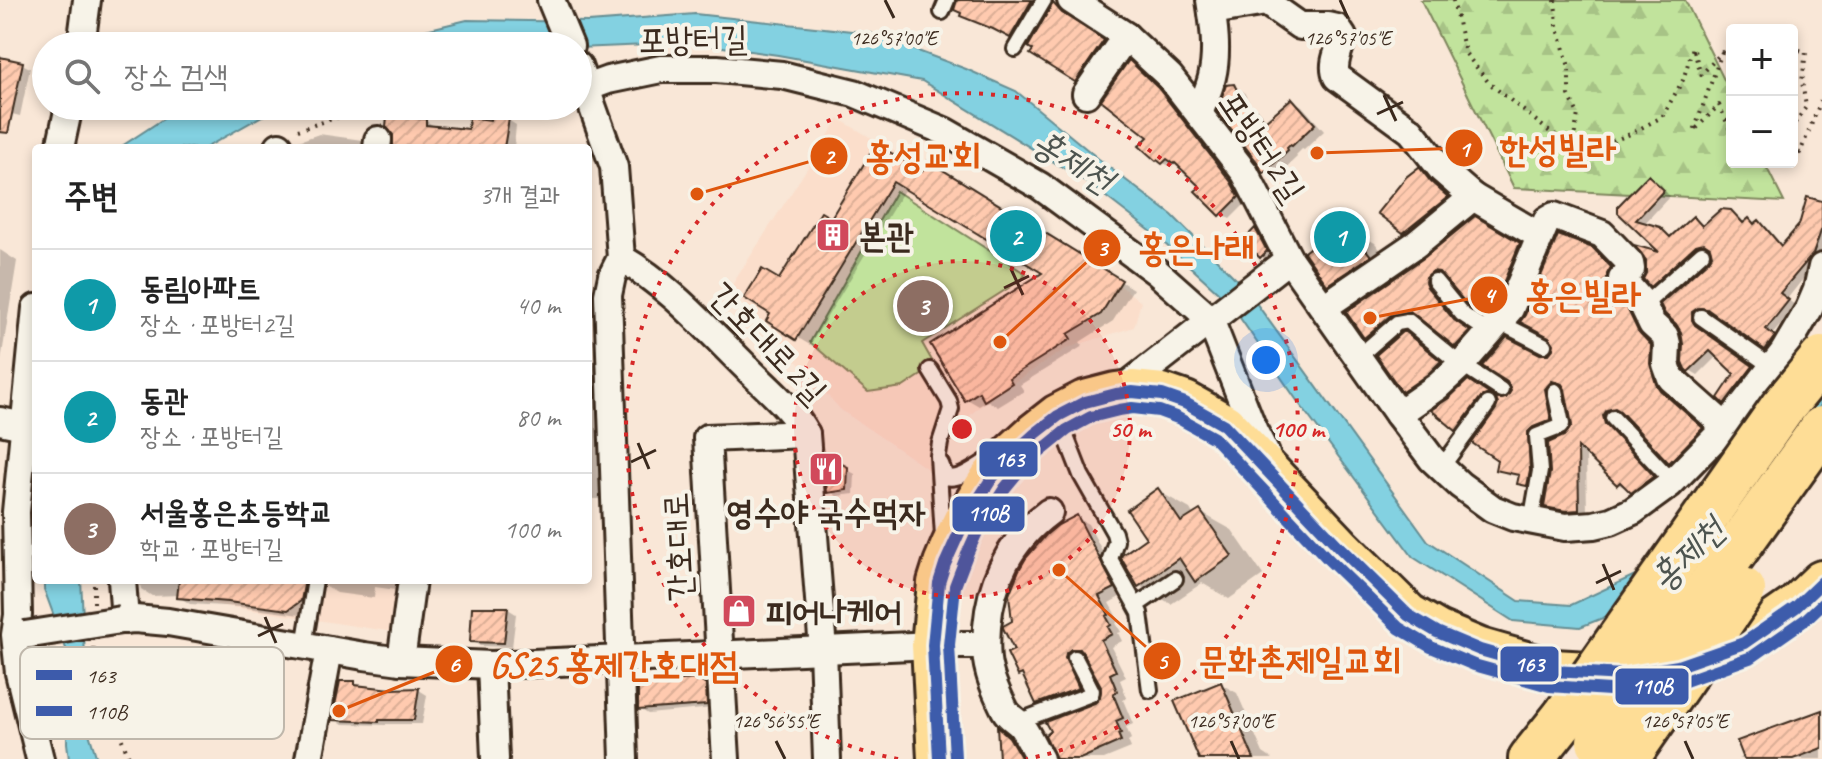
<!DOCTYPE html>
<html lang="ko">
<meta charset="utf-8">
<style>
body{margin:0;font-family:Caveat,"Poor Story",sans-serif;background:#f6f6f6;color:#222}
.controls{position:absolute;right:24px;top:24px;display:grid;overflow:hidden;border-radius:8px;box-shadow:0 4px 12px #0003}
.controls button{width:72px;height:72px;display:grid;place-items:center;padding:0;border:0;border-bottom:2px solid #e0e0e0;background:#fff;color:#222;font:40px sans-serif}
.you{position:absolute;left:1266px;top:360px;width:28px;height:28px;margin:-20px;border:6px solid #fff;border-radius:50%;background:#1a73e8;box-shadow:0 0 0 12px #1a73e833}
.badge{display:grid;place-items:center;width:52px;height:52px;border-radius:50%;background:#7c3aed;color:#fff;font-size:26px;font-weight:700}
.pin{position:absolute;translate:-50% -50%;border:4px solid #fff;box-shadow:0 2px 8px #0006}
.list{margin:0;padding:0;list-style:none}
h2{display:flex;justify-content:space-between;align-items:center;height:104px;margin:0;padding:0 32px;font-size:34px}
h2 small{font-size:26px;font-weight:400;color:#767676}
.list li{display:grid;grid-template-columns:52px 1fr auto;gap:24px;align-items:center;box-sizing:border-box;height:112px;padding:0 32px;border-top:2px solid #e0e0e0}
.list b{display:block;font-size:30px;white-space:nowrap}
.list p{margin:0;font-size:26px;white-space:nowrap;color:#767676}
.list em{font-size:26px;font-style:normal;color:#767676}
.icon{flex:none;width:44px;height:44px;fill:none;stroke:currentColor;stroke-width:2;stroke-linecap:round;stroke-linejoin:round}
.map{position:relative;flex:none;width:1822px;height:759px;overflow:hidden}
.search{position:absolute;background:#fff;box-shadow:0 4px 12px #0003;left:32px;top:32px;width:560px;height:88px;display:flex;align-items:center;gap:20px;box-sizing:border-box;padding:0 28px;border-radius:44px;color:#767676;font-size:30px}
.panel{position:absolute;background:#fff;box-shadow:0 4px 12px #0003;left:32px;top:144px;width:560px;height:440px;border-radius:8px}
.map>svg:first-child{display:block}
.built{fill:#fbdecb}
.green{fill:#c1e39c;stroke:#7e865d;stroke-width:2}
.forest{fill:url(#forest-firs);stroke:#7e865d;stroke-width:2}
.water{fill:#83d1e1;stroke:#668e93;stroke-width:2}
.shadow{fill:#0003}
.building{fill:url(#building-hatch);stroke:#3b2a1e;stroke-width:2}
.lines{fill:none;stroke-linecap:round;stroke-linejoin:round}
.lane-casing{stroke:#3b2a1e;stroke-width:20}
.street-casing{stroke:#3b2a1e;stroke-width:32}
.primary-casing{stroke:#3b2a1e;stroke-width:48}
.highway-casing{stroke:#3b2a1e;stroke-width:50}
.path{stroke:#3b2a1e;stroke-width:4;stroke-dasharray:2 6;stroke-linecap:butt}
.lane{stroke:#f7f3e8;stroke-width:14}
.street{stroke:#f7f3e8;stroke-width:26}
.primary{stroke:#fedd96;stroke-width:42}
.highway{stroke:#fedd96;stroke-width:44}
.street-bridge-casing{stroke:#3b2a1e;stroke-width:32;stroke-linecap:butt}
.highway-bridge-casing{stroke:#3b2a1e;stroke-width:50;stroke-linecap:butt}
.street-bridge{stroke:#f7f3e8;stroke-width:26}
.highway-bridge{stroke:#fedd96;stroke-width:44}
.bus-1-casing{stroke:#f7f3e8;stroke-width:18}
.bus-2-casing{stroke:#f7f3e8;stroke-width:18}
.bus-1{stroke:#3d5bab;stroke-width:12}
.bus-2{stroke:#3d5bab;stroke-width:12}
.ticks{fill:none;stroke:#3b2a1e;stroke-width:3}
.ring{fill:none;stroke:#d62828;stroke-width:4;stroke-dasharray:4 8}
.labels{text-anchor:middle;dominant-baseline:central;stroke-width:8;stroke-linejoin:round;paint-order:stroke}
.street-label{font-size:34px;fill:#3b2a1e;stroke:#f7f3e8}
.poi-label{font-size:34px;font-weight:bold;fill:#3b2a1e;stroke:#f7f3e8;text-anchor:start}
.water-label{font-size:36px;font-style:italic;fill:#4d544f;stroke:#f7f3e8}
.key{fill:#f7f3e8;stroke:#bfb7ab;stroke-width:2}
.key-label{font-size:22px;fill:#3b2a1e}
.ticks-label{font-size:20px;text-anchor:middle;fill:#3b2a1e;stroke:#f7f3e8;stroke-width:8;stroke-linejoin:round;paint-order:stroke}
.centre{fill:#d62828;stroke:#f7f3e8;stroke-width:4}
.ring-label{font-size:24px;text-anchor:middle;font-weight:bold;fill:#d62828;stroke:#f7f3e8;stroke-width:8;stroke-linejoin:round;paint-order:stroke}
.leader{fill:none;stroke:#df570d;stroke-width:3}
.callout-dot{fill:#df570d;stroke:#f7f3e8;stroke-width:3}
.mark-label{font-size:24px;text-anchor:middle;font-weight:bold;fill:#fff}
.callout-label{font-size:36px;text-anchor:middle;font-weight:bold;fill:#df570d;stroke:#f7f3e8;stroke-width:8;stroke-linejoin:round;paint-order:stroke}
.line-badge{stroke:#f7f3e8;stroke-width:3}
.badge-label{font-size:22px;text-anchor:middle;font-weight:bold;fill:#fff}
</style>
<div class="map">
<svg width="1822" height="759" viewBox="0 0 1822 759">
<defs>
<pattern id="forest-firs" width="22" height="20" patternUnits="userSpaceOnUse" patternTransform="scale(2)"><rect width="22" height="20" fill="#c1e39c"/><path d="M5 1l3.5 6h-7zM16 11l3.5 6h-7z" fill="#a7c386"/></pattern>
<pattern id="building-hatch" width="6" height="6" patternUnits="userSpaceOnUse" patternTransform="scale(2)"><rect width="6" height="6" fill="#ffcaaf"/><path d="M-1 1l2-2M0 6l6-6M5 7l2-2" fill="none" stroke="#dbae96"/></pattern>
</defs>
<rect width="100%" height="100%" fill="#f9e7d7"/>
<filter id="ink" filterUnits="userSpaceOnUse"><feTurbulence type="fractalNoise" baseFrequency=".0125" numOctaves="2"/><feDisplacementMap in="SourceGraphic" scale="16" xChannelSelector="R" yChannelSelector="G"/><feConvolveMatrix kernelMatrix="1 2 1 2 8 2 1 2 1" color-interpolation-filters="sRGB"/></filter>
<g filter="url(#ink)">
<g class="built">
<polygon points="839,119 1112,279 1141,302 1134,327 1067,348 999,392 972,413 951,444 946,461 932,472 841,410 730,288"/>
<polygon points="188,580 403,580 394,632 186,600"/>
</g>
<polygon class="green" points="896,191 1026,274 1021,280 922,343 935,366 903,387 868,392 810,342"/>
<polygon class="forest" points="1421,0 1685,0 1732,96 1732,162 1764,162 1784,202 1514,188"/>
<g class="water">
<polygon points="695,14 870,33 966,69 1016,91 1106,165 1172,215 1246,289 1428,541 1519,601 1571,605 1646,570 1822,359 1822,403 1793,446 1656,597 1580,627 1513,621 1413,557 1298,402 1229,302 1153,233 1088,183 922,81 778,55 695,43 578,48 578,46 359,46 467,20 588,22"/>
<polygon points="183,106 294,106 262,116 205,148 119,148"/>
<polygon points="44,580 81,580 85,655 92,699 87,727 97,759 69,759 67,743 68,654 44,589"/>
</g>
<g class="shadow">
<polygon points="961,0 1044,0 1019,41 1004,32"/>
<polygon points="1054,5 1062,10 1071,20 1110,47 1084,85 1076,81"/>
<polygon points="0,59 22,64 30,68 20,116 0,111"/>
<polygon points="1129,63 1137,68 1166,95 1239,188 1247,202 1230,219 1222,214 1203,186 1175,163 1172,167 1157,160"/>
<polygon points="1234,86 1244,92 1253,110 1268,121 1292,100 1302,106 1324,131 1304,150 1302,149 1296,155 1297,157 1275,178 1265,172 1259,162"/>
<polygon points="508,120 516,125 514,148 395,148 426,121 434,126 470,132 492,122"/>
<polygon points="319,134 362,140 370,145 370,148 297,148 296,142"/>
<polygon points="877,146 923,174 929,164 1133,289 1113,321 1080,342 1083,346 1020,385 1024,391 998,407 988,401 979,406 967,399 1046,273 906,187 810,345 768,320 780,282 832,221"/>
<polygon points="1419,169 1427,174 1440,189 1455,202 1413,236 1404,232"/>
<polygon points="1648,178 1656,182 1670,196 1644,224 1659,229 1672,238 1694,218 1705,226 1731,212 1740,217 1745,224 1749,220 1767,227 1783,246 1822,203 1822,255 1787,299 1796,306 1772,335 1782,342 1774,353 1711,311 1704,312 1698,322 1703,332 1760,372 1733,407 1725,402 1737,374 1717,356 1698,375 1686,368 1682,331 1714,252 1712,248 1708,247 1659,290 1651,285 1667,256 1620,212"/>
<polygon points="1475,219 1527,249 1492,319 1484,314 1446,275 1438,277 1433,283 1433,290 1463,327 1476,337 1465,350 1419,315 1400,319 1374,341 1366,337 1348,312 1426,259"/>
<polygon points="1346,227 1375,243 1398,273 1357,300 1329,284"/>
<polygon points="1256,231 1263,235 1274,256 1269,261 1261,256"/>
<polygon points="0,250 17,261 0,367"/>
<polygon points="1592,250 1601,255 1619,273 1614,290 1635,316 1646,338 1658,351 1658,370 1664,390 1669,397 1710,433 1678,466 1670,461 1624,412 1619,412 1611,421 1613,431 1660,481 1641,496 1628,486 1626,488 1618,484 1586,452 1587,514 1576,514 1554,510 1546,506 1566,438 1574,426 1566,387 1564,384 1556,388 1558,424 1542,431 1535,489 1528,488 1520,483 1521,477 1506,474 1497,469 1507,400 1546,357 1554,351"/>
<polygon points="1405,334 1414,339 1448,367 1411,395 1403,390"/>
<polygon points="588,364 594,364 606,370 610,499 588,499"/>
<polygon points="1468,383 1495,399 1488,402 1465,434 1457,429"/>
<polygon points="826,458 855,474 854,494 837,496 829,491"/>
<polygon points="1158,491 1190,509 1194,516 1200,512 1232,530 1263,575 1229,599 1202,583 1171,604 1140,586"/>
<polygon points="1077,518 1088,524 1125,594 1109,603 1119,621 1116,623 1121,632 1118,633 1122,641 1111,647 1126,677 1120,680 1127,698 1123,700 1133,724 1126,727 1131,739 1128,741 1131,748 1104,759 1058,759 1104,694 1103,686 1086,654 1078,658 1089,694 1049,709 1038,702 1026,678 1020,675 1017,651 1014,622"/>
<polygon points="139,580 318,580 312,607 300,615 240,607 190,604 179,597 179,595 152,596 141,589"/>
<polygon points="326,580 398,580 396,590 375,587 374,598 337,593 326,587"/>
<polygon points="474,609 508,609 516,614 512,647 480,646 472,641"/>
<polygon points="354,683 363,688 391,691 419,690 427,695 422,724 386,724 386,725 343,724 335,719"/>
<polygon points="1221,684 1237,693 1263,753 1272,759 1201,759"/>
<polygon points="706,687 713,692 714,708 648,714 640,709"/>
<polygon points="1822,712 1822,759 1738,759 1745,756"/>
<polygon points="999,729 1020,745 1028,759 1001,759"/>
</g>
<g class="building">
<polygon points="957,0 1032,0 1010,38 993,29 960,16 961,13 954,10"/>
<polygon points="1053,3 1062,13 1104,40 1075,82 1030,54 1033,50 1028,47"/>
<polygon points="0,57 23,62 8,133 0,132"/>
<polygon points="1129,60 1158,88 1231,182 1239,197 1220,216 1195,191 1200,187 1175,163 1174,164 1167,159 1162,164 1157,160 1156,161 1139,146 1148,137 1101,100"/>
<polygon points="1234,84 1248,113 1254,108 1265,121 1292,98 1315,124 1292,146 1290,145 1287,148 1288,150 1263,174 1258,163 1217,111 1226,85"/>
<polygon points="387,116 426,119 426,125 468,129 469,117 490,120 491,116 509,118 504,148 393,148 393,135 386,127"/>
<polygon points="876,144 922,171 928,161 1122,280 1101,314 1068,334 1071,339 1009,378 1012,383 984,401 979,392 965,401 930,344 1042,273 893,182 796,340 766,321 770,314 744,298 762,269 779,279 821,212 831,218"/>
<polygon points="1419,167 1431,182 1448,197 1403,233 1377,213 1406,177"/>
<polygon points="1648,175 1664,190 1636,220 1660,227 1670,237 1693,216 1702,226 1721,209 1731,210 1743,223 1749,218 1754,224 1759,220 1781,246 1799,225 1807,197 1822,201 1822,228 1813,254 1780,293 1789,300 1766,329 1775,336 1765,350 1707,309 1698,308 1692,312 1692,320 1695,325 1753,366 1724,404 1718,398 1734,374 1710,351 1688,372 1685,369 1682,362 1683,344 1681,332 1676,324 1665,314 1660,304 1709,260 1712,255 1710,247 1704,243 1696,245 1650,287 1643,279 1646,273 1646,260 1634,245 1659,252 1618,213 1618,206"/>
<polygon points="1475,216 1520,243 1496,300 1483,316 1469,307 1439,272 1433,271 1426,277 1425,282 1427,287 1454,320 1470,331 1455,347 1410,311 1391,315 1364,338 1346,312 1425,257"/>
<polygon points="1339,225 1346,225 1371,256 1327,285 1304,252"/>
<polygon points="1255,228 1267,251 1260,258 1243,241"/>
<polygon points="1558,235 1593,248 1611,267 1607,274 1607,283 1628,310 1638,331 1651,345 1650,364 1656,384 1660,390 1703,428 1669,463 1620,411 1615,408 1607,410 1603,416 1605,424 1654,476 1631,493 1620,482 1617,485 1578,447 1579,510 1566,511 1544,507 1550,472 1548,443 1564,436 1572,425 1565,389 1562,384 1552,381 1545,389 1551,420 1533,427 1528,432 1530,471 1527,486 1517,484 1519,475 1495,470 1497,460 1472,443 1496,409 1498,404 1496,399 1506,398 1511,391 1507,382 1482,366 1507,337 1540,354 1549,354 1553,349 1554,344 1549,337 1520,322 1525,315"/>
<polygon points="1402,332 1405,332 1441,361 1428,374 1402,392 1376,355"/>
<polygon points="1468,380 1489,394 1480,398 1456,431 1431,410 1449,398"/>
<polygon points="824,455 848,467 847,490 827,493"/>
<polygon points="1158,488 1181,522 1200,510 1232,556 1195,582 1179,558 1138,587 1121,558 1122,555 1146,538 1127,510"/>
<polygon points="1077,515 1115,588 1099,596 1109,615 1106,616 1111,625 1108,627 1112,634 1101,640 1116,671 1110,674 1117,691 1113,694 1123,718 1116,721 1121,733 1118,734 1121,741 1080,759 1056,759 1045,735 1050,731 1045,722 1095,703 1100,697 1101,686 1083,653 1080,649 1071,649 1066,653 1065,658 1079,688 1036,704 1022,674 1018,676 1007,653 1014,650 1003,628 1003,626 1012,621 1009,595 1019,570 1026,558 1046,535 1058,525"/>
<polygon points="179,580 305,580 301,601 288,610 228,602 177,598"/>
<polygon points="472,607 508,607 504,643 470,642"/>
<polygon points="697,679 706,685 707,705 638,710 638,686 642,682"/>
<polygon points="340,681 355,681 355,685 391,689 419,688 414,720 379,720 379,722 332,720"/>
<polygon points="1221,682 1254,759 1199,759 1174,701"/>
<polygon points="1822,710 1822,748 1793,759 1744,759 1737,741"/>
<polygon points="997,726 1009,737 1022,759 999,759"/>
</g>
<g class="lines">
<g class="lane-casing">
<g id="lane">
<polyline points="942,12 947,0"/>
<polyline points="1015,49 1044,0"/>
<polyline points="1435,281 1462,314 1490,333"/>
<polyline points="1644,305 1702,253"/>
<polyline points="1701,317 1772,367"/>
<polyline points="1499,322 1544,345"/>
<polyline points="1358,357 1397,323 1408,321 1455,360 1501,390"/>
<polyline points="930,370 949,401 951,409 940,443 938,456 943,536"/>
<polyline points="1613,418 1673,482"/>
<polyline points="1060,421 1081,475 1114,533 1116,541 1110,559 1140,613 1150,690"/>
<path d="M941,464L946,477C960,481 977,466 990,459"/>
<polyline points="1441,468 1488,404"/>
<polyline points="1531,522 1540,471 1537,436 1560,427 1562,424 1555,391"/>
<polyline points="1137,605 1175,579"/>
<polyline points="304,646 315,580"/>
<polyline points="1017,722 1091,694 1092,691 1075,658"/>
</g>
</g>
<g class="street-casing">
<g id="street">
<polyline points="551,0 570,46"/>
<polyline points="1071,0 1126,36 1170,77 1245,173 1289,259 1398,414 1432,459 1460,485 1493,509 1513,517 1565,527 1594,525 1611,521 1633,511 1670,484 1726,427 1783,353 1809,309 1817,290 1822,267"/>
<path d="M1212,11L1266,2L1300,26H1328L1337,28L1343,37C1339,50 1331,65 1337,77L1411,131L1442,170L1473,197L1540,236"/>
<polyline points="81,46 87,0"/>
<polyline points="578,66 614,167 621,258 612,276 608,295 624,759"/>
<polyline points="586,88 608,80 661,69 717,69 782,75 854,93 944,131 1040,186 1157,272 1210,319 1254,431 1266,454"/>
<polyline points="1086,94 1126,36"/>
<path d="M1199,114C1203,102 1209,90 1212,77C1218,52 1214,25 1210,0"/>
<polyline points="60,148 69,106"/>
<polyline points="279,148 279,146"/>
<polyline points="377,148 378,140"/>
<path d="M621,258C670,286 708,330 748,369C768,389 792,408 806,434L823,650L827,759"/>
<polyline points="1324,307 1416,244 1473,197"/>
<polyline points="36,308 16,512 18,615 15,635 19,673 40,759"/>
<polyline points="1116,394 1289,259"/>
<polyline points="1398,414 1438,386 1463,363 1510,309 1547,220 1554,216 1602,234 1630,263 1631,269 1622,279 1641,301 1652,324 1665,336 1667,344 1666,364 1671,378 1726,427"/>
<polyline points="0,421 24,426"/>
<polyline points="122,580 125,620"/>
<polyline points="121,620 135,619 168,622 364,656 401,661 491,665 933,645 986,645"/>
<polyline points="401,661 412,580"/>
<polyline points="491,665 495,759"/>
<polyline points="309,759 329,650"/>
<polyline points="726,759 707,438 806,434"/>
<path d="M1040,759C1034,749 1029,737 1022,727C1017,720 1010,719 1005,710C999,698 992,684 989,670C985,656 986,641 987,627C991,579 1010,541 1049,512"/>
</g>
</g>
<g class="primary-casing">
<polyline id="primary" points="939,759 933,645 939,583 945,564 953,545 964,522 992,478 1013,454 1035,434 1058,416 1085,402 1116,394 1132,392 1162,395 1185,403 1224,425 1340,548 1408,615 1437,632 1480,650 1553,671 1624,675 1678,666 1744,643 1796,607 1822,582"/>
</g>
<g class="highway-casing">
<polyline id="highway" points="1531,759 1566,715"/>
</g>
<g class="path">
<polyline points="1453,0 1465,53 1489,83 1550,132 1589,151 1630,134 1662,117 1683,80 1693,47 1701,75 1722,52 1694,131 1719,105 1732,134"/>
<polyline points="1555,0 1557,25 1569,67 1569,95 1578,114 1573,144"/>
<polyline points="1792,61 1796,49 1806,52 1802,81 1806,107 1792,127"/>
<polyline points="1732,99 1732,101"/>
<polyline points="298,130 357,111 380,106"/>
<polyline points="1792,148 1800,153 1822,98"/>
<polyline points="94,603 94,580"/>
<polyline points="94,648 93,653 116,725 130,759"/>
</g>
<use href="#lane" class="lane"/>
<use href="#street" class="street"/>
<use href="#primary" class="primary"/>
<use href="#highway" class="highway"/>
<g class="street-bridge-casing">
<polyline id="street-bridge" points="25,635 121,620"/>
</g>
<g class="highway-bridge-casing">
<g id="highway-bridge">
<polyline points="1566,715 1782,408 1822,359"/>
<polyline points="1599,741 1822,429"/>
<polyline points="1626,759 1743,590"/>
</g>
</g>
<use href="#street-bridge" class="street-bridge"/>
<use href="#highway-bridge" class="highway-bridge"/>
<g class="bus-1-casing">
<polyline id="bus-1" points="939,759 933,645 939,583 945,564 964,522 992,478 1013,454 1035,434 1058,416 1085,402 1116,394 1132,392 1162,395 1185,403 1224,425 1340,548 1408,615 1437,632 1480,650 1553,671 1624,675 1678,666 1744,643 1796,607 1822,582"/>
</g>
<g class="bus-2-casing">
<polyline id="bus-2" points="955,758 949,645 955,586 968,552 978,530 1005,488 1024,465 1067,430 1091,417 1119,410 1132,408 1159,411 1178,418 1214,438 1328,559 1399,628 1431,647 1474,665 1549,686 1625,691 1682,682 1752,657 1805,620 1822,604"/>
</g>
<use href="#bus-1" class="bus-1"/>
<use href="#bus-2" class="bus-2"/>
</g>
</g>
<path class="ticks" d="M885,0L894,18M1340,0L1348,18M1384,95L1396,121M1377,114L1403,102M1011,269L1023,295M1004,288L1029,276M638,443L649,469M631,462L656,450M1603,564L1614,590M1596,583L1621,571M265,617L276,643M258,636L283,624M776,741L785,759M1231,741L1239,759M1685,741L1693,759"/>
<circle cx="962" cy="429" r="168" fill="#d62828" fill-opacity=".12"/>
<g class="ring">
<circle cx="962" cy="429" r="168"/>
<path d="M898 759A336 336 0 1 1 1026 759"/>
</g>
<defs>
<g id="building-square" transform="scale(1.8)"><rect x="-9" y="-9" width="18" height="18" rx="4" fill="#d1495b" stroke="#f7f3e8"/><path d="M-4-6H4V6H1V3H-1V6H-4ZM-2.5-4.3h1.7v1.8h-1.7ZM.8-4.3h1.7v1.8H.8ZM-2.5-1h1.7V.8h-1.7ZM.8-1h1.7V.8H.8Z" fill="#fff"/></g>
<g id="restaurant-square" transform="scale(1.8)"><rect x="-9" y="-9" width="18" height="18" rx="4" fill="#d1495b" stroke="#f7f3e8"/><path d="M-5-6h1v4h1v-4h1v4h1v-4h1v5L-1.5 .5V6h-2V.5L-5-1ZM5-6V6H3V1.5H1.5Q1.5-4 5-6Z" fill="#fff"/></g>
<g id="shop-square" transform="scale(1.8)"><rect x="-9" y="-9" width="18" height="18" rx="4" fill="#d1495b" stroke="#f7f3e8"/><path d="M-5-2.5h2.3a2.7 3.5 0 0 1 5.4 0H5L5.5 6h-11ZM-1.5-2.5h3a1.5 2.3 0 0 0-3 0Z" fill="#fff"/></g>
</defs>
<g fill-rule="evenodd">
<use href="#building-square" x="833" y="235"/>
<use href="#restaurant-square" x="826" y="469"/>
<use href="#shop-square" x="739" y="611"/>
</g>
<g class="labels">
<g class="street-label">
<text transform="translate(693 39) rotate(-1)">포방터길</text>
<text transform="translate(1262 146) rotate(56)">포방터2길</text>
<text transform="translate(768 343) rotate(46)">간호대로2길</text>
<text transform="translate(678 547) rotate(-93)">간호대로</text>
</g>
<g class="poi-label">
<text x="859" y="235">본관</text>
<text x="826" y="512" text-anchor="middle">영수야 국수먹자</text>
<text x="765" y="611">피어나케어</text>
</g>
<g class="water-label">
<text transform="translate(1073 161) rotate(32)">홍제천</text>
<text transform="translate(1687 554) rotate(-44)">홍제천</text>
</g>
</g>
<rect x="20" y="647" width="264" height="92" rx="12" class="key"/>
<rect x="36" y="670" width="36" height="10" fill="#3d5bab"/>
<rect x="36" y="706" width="36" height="10" fill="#3d5bab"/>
<g class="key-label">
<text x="86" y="683">163</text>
<text x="86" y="719">110B</text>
</g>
<g class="ticks-label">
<text x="894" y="45">126°57'00"E</text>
<text x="1348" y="45">126°57'05"E</text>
<text x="776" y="728">126°56'55"E</text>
<text x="1231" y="728">126°57'00"E</text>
<text x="1685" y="728">126°57'05"E</text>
</g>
<circle cx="962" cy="429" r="12" class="centre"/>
<g class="ring-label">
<text x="1130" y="437">50 m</text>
<text x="1298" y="437">100 m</text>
</g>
<path class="leader" d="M1317 153L1464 148M697 194L829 156M1000 342L1102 248M1370 318L1489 295M1059 570L1162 661M339 711L454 664"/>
<g class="callout-dot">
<circle cx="1317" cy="153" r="8"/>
<circle cx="697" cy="194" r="8"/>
<circle cx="1000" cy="342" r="8"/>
<circle cx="1370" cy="318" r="8"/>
<circle cx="1059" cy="570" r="8"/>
<circle cx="339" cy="711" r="8"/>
<circle cx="1464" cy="148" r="20"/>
<circle cx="829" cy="156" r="20"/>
<circle cx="1102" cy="248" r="20"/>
<circle cx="1489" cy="295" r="20"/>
<circle cx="1162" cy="661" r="20"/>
<circle cx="454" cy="664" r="20"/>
</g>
<g class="mark-label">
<text x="1464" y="157">1</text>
<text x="829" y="164">2</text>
<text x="1102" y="256">3</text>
<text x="1489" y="303">4</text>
<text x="1162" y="669">5</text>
<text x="454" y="672">6</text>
</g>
<g class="callout-label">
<text x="1558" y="161">한성빌라</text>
<text x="923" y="168">홍성교회</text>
<text x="1196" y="260">홍은나래</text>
<text x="1583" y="307">홍은빌라</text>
<text x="1300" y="673">문화촌제일교회</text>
<text x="614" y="677">GS25 홍제간호대점</text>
</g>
<g class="line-badge">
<rect x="978" y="440" width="61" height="38" rx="8" fill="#3d5bab"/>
<rect x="951" y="495" width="75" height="38" rx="8" fill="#3d5bab"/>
<rect x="1499" y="645" width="61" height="38" rx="8" fill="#3d5bab"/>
<rect x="1614" y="667" width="76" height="39" rx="8" fill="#3d5bab"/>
</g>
<g class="badge-label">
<text x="1009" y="467">163</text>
<text x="988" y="521">110B</text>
<text x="1529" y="672">163</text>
<text x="1652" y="694">110B</text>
</g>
</svg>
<div class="controls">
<button>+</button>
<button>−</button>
</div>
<div class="you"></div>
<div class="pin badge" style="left:1340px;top:237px;background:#0f9aa8">1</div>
<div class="pin badge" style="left:1016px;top:236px;background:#0f9aa8">2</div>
<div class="pin badge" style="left:923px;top:306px;background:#8d6e63">3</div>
<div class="search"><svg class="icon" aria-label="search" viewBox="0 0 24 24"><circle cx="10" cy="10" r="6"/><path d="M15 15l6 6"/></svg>장소 검색</div>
<section class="panel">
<h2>주변<small>3개 결과</small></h2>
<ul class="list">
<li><span class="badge" style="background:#0f9aa8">1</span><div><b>동림아파트</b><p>장소 · 포방터2길</p></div><em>40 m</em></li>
<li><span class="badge" style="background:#0f9aa8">2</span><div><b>동관</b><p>장소 · 포방터길</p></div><em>80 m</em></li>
<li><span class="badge" style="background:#8d6e63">3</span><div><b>서울홍은초등학교</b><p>학교 · 포방터길</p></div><em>100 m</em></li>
</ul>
</section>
</div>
